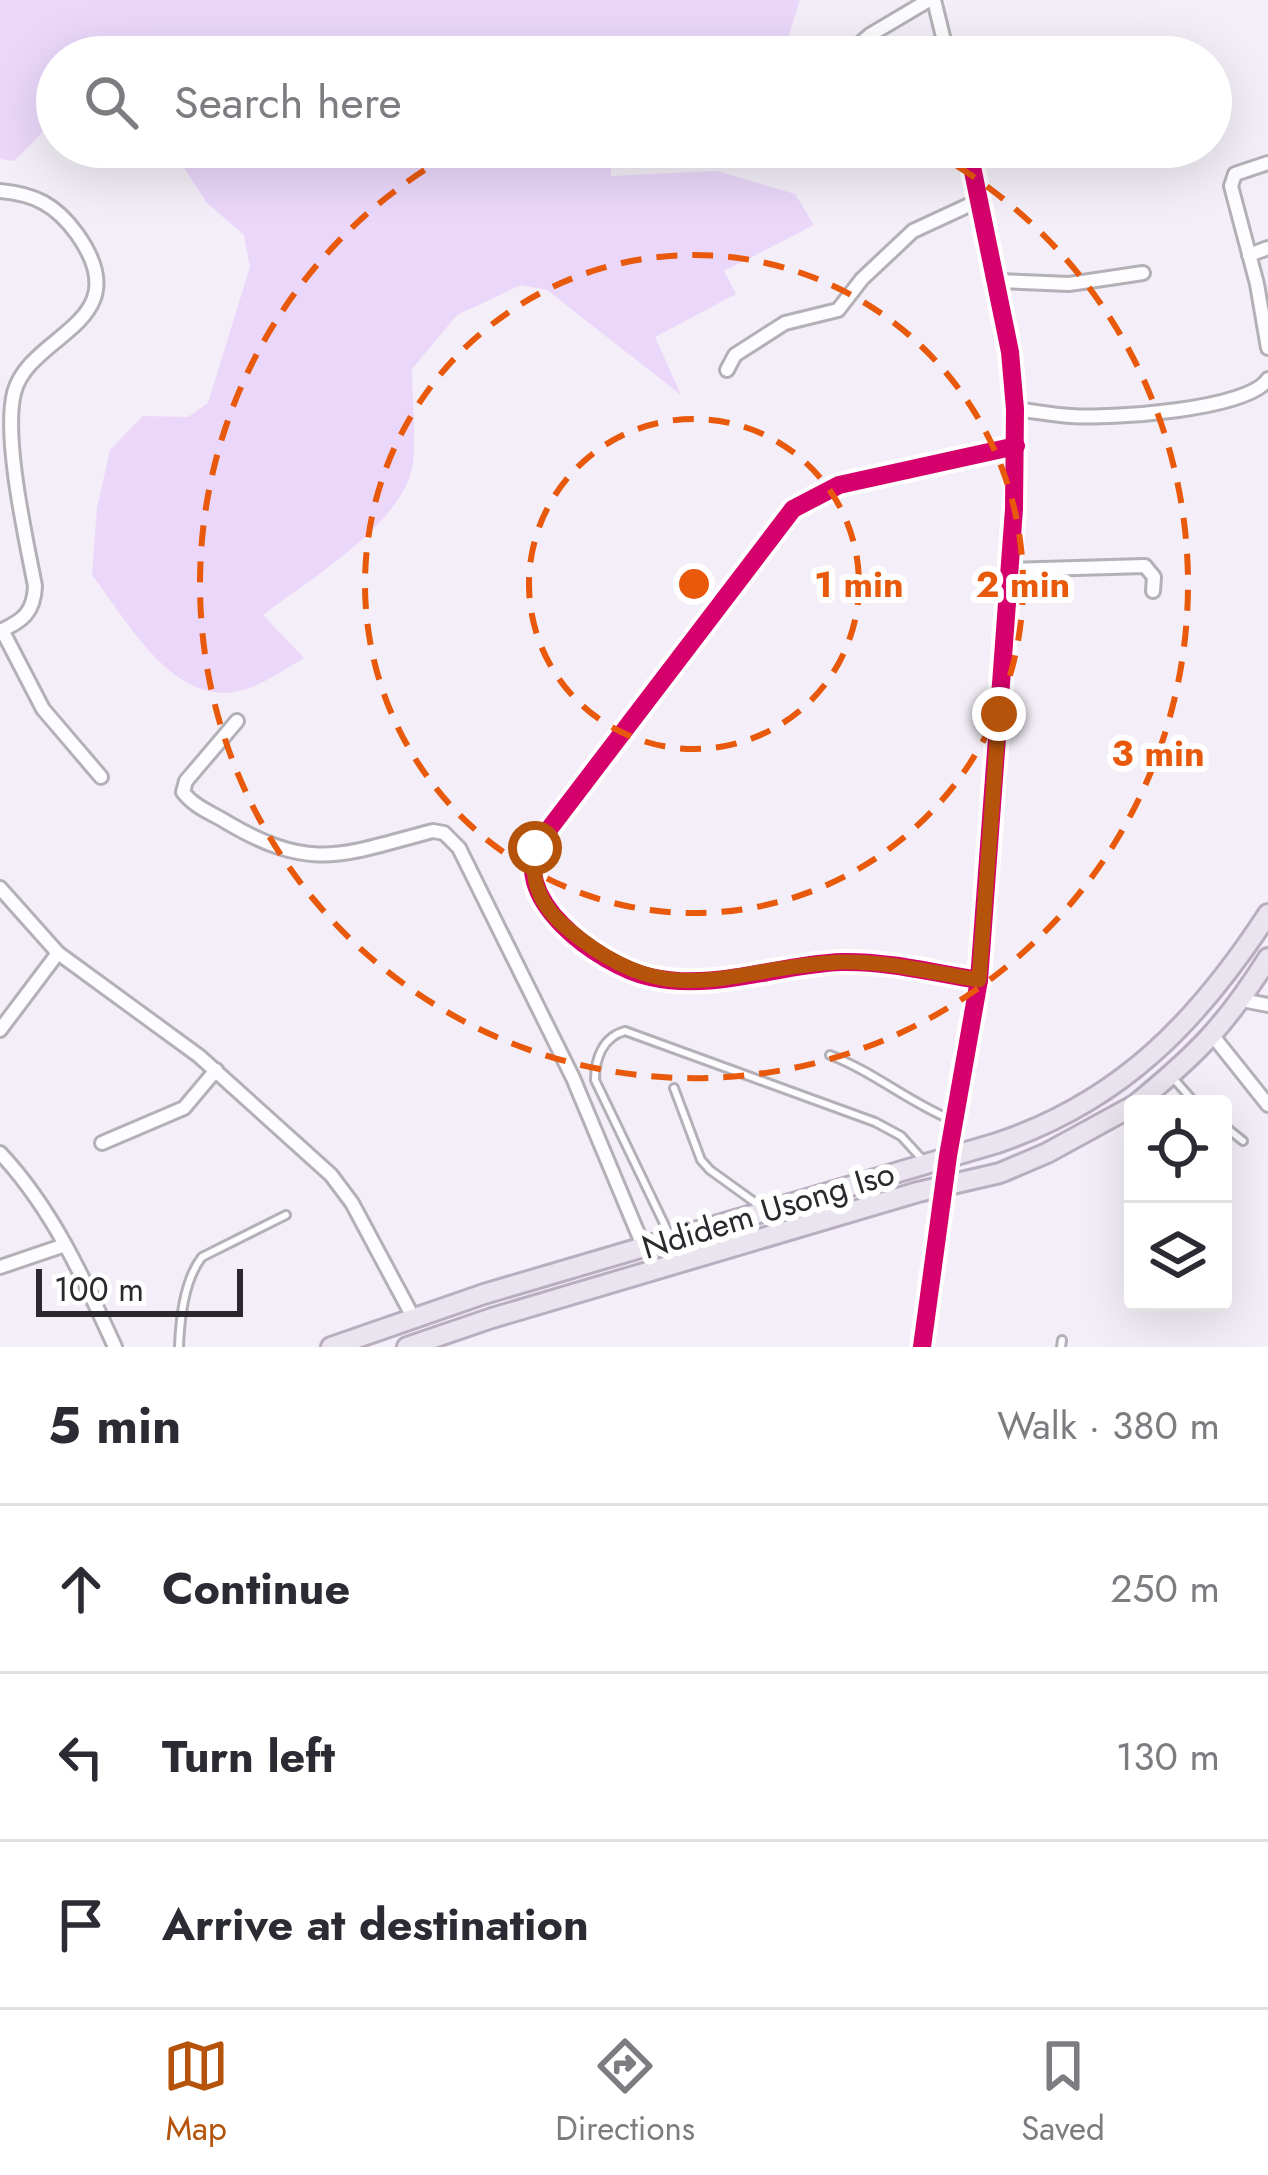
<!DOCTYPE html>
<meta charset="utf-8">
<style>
body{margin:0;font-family:Jost,sans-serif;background:#f2f2f3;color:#2b2b33}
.controls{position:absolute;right:36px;bottom:36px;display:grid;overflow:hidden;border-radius:12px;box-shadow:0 12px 48px #0002}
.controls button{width:108px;height:108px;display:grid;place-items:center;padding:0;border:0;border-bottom:3px solid #e1e1e2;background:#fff;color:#2b2b33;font:60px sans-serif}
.scale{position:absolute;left:36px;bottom:30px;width:207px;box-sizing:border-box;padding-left:12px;border:6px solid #2b282e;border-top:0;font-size:33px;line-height:42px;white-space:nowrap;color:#2b282e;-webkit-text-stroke:9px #fff;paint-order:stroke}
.stop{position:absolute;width:36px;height:36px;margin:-27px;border:9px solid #b45309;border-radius:50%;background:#fff}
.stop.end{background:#b45309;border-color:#fff;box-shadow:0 3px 12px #0008}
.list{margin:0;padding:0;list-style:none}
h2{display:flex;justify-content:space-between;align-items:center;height:156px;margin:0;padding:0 48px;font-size:51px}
h2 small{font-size:39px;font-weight:400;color:#7c7c81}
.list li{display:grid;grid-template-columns:78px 1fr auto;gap:36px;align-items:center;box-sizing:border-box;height:168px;padding:0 48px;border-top:3px solid #e1e1e2}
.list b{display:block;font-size:45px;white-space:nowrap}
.list em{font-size:39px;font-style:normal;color:#7c7c81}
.icon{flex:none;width:66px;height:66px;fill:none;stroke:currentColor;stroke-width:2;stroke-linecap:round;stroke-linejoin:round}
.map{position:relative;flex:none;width:1268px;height:1347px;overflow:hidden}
.search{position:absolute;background:#fff;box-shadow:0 12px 48px #0002;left:36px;right:36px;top:36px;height:132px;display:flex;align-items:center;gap:30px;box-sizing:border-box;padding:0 42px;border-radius:66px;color:#7c7c81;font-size:45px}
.sheet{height:660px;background:#fff}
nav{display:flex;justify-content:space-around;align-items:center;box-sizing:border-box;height:168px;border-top:3px solid #e1e1e2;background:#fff;font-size:33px;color:#7c7c81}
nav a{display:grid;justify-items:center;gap:6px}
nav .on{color:#b45309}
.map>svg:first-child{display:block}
.green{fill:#ead7fa}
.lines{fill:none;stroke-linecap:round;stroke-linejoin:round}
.service-casing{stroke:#b4b0b7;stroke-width:12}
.minor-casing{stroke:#b4b0b7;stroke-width:18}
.tertiary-casing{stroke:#b4b0b7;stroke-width:21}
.trunk-casing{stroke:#b8aebf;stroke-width:24}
.service{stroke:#fdfcfe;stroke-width:6}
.minor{stroke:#fdfcfe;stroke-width:12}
.tertiary{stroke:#fdfcfe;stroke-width:15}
.trunk{stroke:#eae4ee;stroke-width:18}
.cycleway-casing{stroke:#fff;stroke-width:26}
.cycleway{stroke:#d6006c;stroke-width:18}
.route{stroke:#b45309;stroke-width:15}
.ring{fill:none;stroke:#e8590c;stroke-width:6;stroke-dasharray:21 15}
.labels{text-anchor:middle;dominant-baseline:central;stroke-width:12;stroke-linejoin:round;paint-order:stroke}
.street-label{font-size:33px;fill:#2b282e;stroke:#fff}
.centre{fill:#e8590c;stroke:#fff;stroke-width:6}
.ring-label{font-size:36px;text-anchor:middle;font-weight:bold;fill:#e8590c;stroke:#fff;stroke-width:12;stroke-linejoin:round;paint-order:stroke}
</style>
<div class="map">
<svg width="1268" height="1347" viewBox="0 0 1268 1347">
<rect width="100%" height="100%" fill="#f3eef7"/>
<g class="green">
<path d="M0,0H800L782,57H85L71,51L69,57H57C57,115 57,121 14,161L0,159Z"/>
<path d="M170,147H611V176L717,171L795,194L814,225L724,271L736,294L655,337L681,395L547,290L521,285L457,315L412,369C412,399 416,433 413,463C405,523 308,580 263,615L304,658C286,668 266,683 246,689C175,712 128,621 92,575L97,508L110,450L143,416L188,417L208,403L250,267L244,235L207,203Z"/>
</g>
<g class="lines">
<g class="service-casing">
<g id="service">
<path d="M830,1055C876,1073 908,1102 952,1120"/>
<polyline points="1173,1078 1196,1104"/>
<polyline points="674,1088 701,1160 710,1170 764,1209"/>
<polyline points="1223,1125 1243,1141"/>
<path d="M669,1234L595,1080C595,1058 603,1037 625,1031L875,1122L901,1136L923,1160"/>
<path d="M179,1347C180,1318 184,1280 202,1257L286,1215"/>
<polyline points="1061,1347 1062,1340"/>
</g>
</g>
<g class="minor-casing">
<g id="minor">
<polyline points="934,0 948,57"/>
<polyline points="844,57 870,35 929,0"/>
<polyline points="1268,163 1235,174 1231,186 1257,284 1268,348"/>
<path d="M0,191C35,194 56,205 77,234C141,324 29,333 14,393C3,438 26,539 35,586C34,612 23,621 0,631"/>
<polyline points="1249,255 1268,248"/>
<polyline points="998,281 1069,284 1143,273"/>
<polyline points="727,370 735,355 785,323 838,310 862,279 913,231 980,200"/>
<path d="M1015,409C1033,411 1052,415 1071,416C1108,419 1249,410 1268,379"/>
<polyline points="1008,570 1145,566 1154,577 1153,591"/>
<polyline points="2,630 43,709 101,777"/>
<path d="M237,721L186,781L183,792C194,807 212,813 228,823C313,873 344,854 433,831L444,833L459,848L573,1078L644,1248"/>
<polyline points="0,888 58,953 199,1056 331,1175 352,1203 413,1317"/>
<path d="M979,980C934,973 888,961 842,962C778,964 715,992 650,977C600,966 501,895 543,837L793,509L839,485L1016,446"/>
<polyline points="1242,1000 1268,1005"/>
<polyline points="0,1030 58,953"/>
<polyline points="1213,1036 1268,1105"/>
<polyline points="102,1143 184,1108 216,1070"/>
<path d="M0,1153C52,1208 84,1279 115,1347"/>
<polyline points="948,1156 979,980 1016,446 1010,352 968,147"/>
<polyline points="0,1267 65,1245"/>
</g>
</g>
<g class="tertiary-casing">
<polyline id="tertiary" points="922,1347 948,1156"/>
</g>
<g class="trunk-casing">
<g id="trunk">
<path d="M1136,1104C1196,1055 1226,1025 1268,958"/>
<path d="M331,1347L484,1294L997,1143C1122,1101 1198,1021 1268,914"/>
<polyline points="407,1347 492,1318 918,1192 1000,1173 1047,1153 1133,1106"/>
</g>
</g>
<use href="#service" class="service"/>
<use href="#minor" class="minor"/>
<use href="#tertiary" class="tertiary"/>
<use href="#trunk" class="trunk"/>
<g class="cycleway-casing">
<g id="cycleway">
<path d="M979,980C934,973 888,961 842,962C778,964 715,992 650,977C600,966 501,895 543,837L793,509L839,485L1016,446"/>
<polyline points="922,1347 948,1156 979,980 1014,509 1015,409 1010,352 968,147"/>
</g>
</g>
<use href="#cycleway" class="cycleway"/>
</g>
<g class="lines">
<path class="route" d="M535,848C530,883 541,907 568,929C672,1017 726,967 841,962C887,961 934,973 979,980L999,714"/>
</g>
<g class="ring">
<circle cx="694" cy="584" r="165"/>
<circle cx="694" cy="584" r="329"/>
<path d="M926 148A494 494 0 1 1 462 148"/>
</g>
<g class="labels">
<g class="street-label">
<text transform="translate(768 1210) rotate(-17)">Ndidem Usong Iso</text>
</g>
</g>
<circle cx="694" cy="584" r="18" class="centre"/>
<g class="ring-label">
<text x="859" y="597">1 min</text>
<text x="1023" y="597">2 min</text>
<text x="1158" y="766">3 min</text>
</g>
</svg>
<div class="controls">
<button><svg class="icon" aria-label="locate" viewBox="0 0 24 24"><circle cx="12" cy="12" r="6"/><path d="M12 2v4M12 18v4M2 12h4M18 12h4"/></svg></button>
<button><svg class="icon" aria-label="layers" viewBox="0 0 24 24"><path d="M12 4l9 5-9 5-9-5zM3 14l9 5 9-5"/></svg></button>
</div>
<div class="scale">100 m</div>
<div class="stop" style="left:535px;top:848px"></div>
<div class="stop end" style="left:999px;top:714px"></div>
<div class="search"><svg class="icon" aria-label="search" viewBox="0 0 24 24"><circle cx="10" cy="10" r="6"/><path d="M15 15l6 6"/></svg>Search here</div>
</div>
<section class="sheet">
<h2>5 min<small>Walk · 380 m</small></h2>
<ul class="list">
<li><svg class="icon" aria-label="ahead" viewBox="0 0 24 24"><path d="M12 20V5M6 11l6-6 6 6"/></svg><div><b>Continue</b></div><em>250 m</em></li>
<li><svg class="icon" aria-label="left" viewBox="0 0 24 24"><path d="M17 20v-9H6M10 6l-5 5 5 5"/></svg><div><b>Turn left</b></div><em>130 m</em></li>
<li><svg class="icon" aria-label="arrive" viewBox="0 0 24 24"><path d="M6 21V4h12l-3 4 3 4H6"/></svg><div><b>Arrive at destination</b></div></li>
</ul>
</section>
<nav>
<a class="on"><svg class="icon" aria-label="map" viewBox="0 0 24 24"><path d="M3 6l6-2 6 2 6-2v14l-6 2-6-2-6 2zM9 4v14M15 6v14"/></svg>Map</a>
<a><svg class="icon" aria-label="directions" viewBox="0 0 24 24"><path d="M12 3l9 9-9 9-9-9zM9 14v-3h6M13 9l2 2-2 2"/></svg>Directions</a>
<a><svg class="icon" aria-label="saved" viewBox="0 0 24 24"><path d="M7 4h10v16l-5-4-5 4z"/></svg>Saved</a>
</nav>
